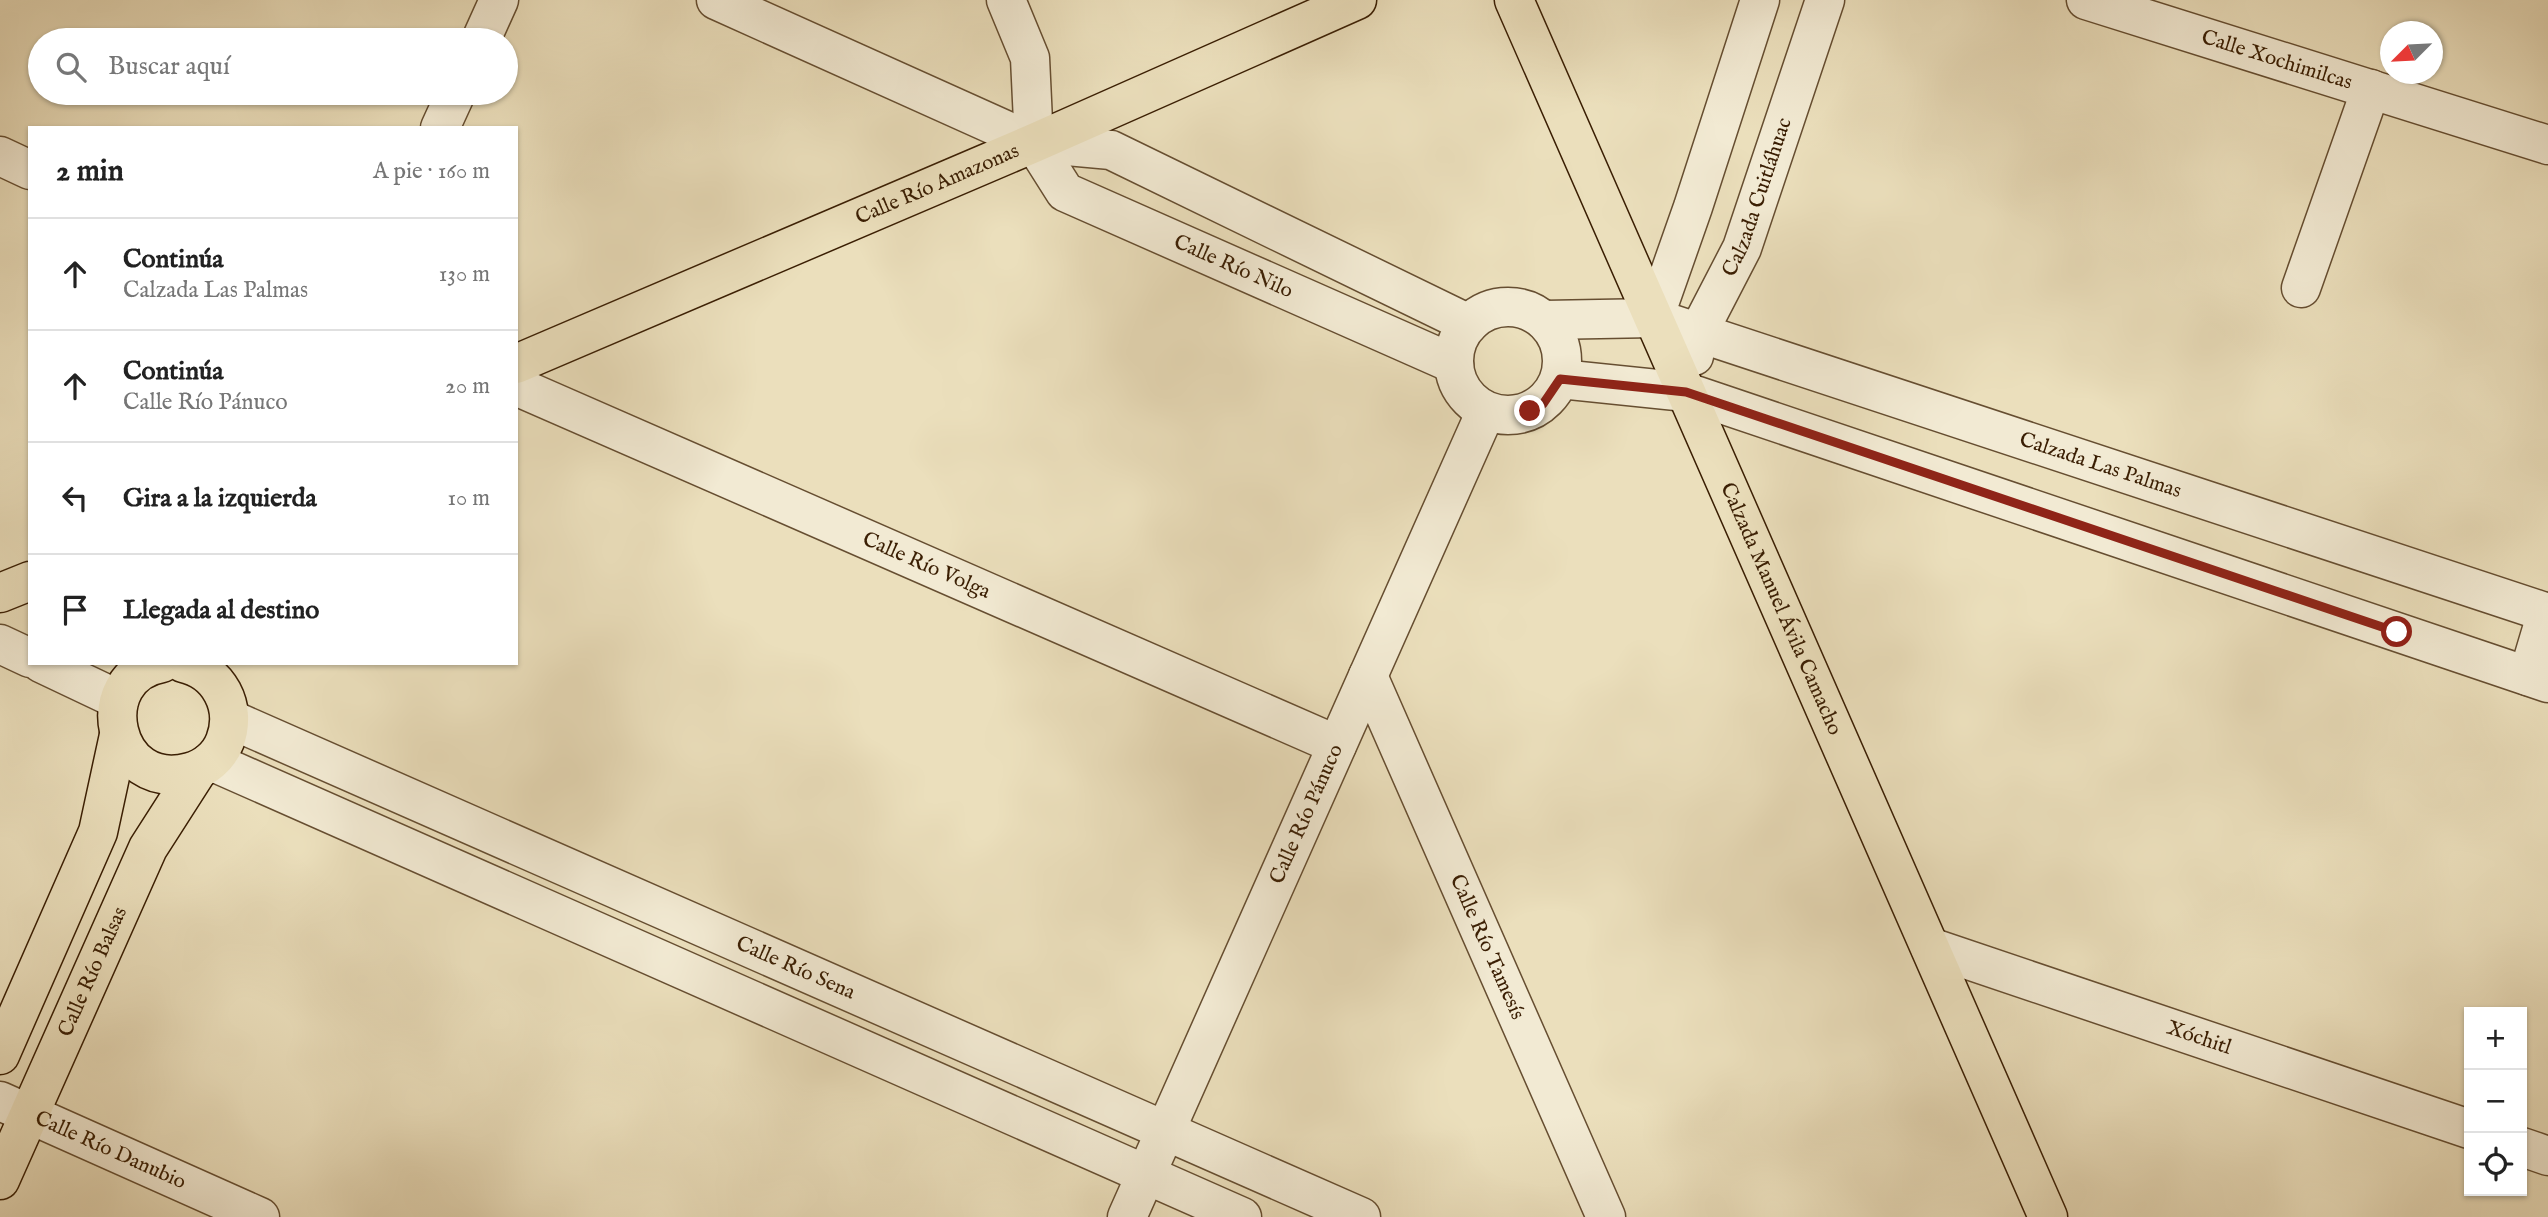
<!DOCTYPE html>
<html lang="es">
<meta charset="utf-8">
<style>
body{margin:0;font-family:"IM FELL English",serif;background:#f6f6f6;color:#222}
.controls{position:absolute;right:21px;bottom:21px;display:grid;overflow:hidden;border-radius:0px;box-shadow:0 2px 5px #0004}
.controls button{width:63px;height:63px;display:grid;place-items:center;padding:0;border:0;border-bottom:2px solid #e0e0e0;background:#fff;color:#222;font:35px sans-serif}
.compass{position:absolute;left:2380px;top:21px;width:63px;height:63px;border-radius:50%;background:#fff;box-shadow:0 2px 5px #0004;rotate:246deg}
.stop{position:absolute;width:21px;height:21px;margin:-16px;border:5px solid #8f2418;border-radius:50%;background:#fff}
.stop.end{background:#8f2418;border-color:#fff;box-shadow:0 2px 7px #0008}
.list{margin:0;padding:0;list-style:none}
h2{display:flex;justify-content:space-between;align-items:center;height:91px;margin:0;padding:0 28px;font-size:30px}
h2 small{font-size:23px;font-weight:400;color:#767676}
.list li{display:grid;grid-template-columns:46px 1fr auto;gap:21px;align-items:center;box-sizing:border-box;height:112px;padding:0 28px;border-top:2px solid #e0e0e0}
.list b{display:block;font-size:26px;white-space:nowrap}
.list p{margin:0;font-size:23px;white-space:nowrap;color:#767676}
.list em{font-size:23px;font-style:normal;color:#767676}
.icon{flex:none;width:38px;height:38px;fill:none;stroke:currentColor;stroke-width:2;stroke-linecap:round;stroke-linejoin:round}
.map{position:relative;flex:none;width:2548px;height:1217px;overflow:hidden}
.search{position:absolute;background:#fff;box-shadow:0 2px 5px #0004;left:28px;top:28px;width:490px;height:77px;display:flex;align-items:center;gap:18px;box-sizing:border-box;padding:0 24px;border-radius:38px;color:#767676;font-size:26px}
.panel{position:absolute;background:#fff;box-shadow:0 2px 5px #0004;left:28px;top:126px;width:490px;height:539px;border-radius:0px}
.map>svg:first-child{display:block}
.lines{fill:none;stroke-linecap:round;stroke-linejoin:round}
.minor-casing{stroke:#664e31;stroke-width:41}
.major-casing{stroke:#3a1e03;stroke-width:41}
.minor{stroke:#f2ead3;stroke-width:38}
.major{stroke:#ebdfbc;stroke-width:38}
.route{stroke:#8f2418;stroke-width:9}
.labels{text-anchor:middle;dominant-baseline:central;stroke-width:5;stroke-linejoin:round;paint-order:stroke}
.street-label{font-size:21px;fill:#3a1e03;stroke:#f2ead3}
</style>
<div class="map">
<svg width="2548" height="1217" viewBox="0 0 2548 1217">
<rect width="100%" height="100%" fill="#ebdfbc"/>
<filter id="stains"><feTurbulence type="fractalNoise" baseFrequency=".00286" numOctaves="4"/><feColorMatrix values="0 0 0 0 .2 0 0 0 0 .09 0 0 0 0 .02 0 0 0 .5 -.17"/></filter>
<radialGradient id="worn" r=".72"><stop offset=".6" stop-color="#630" stop-opacity="0"/><stop offset="1" stop-color="#630" stop-opacity=".3"/></radialGradient>
<g class="lines">
<g class="minor-casing">
<g id="minor">
<polyline points="716,0 1034,143 1111,150 1469,324"/>
<path id="s1" d="M1006,0L1030,58L1034,143L1065,192L1454,364"/>
<path id="s2" d="M2086,0L2548,145"/>
<polyline points="481,40 499,0"/>
<polyline points="440,128 456,93"/>
<polyline points="0,156 30,170"/>
<polyline points="2301,288 2371,89"/>
<circle cx="1508" cy="361" r="54"/>
<polyline points="1654,318 1693,207 1760,0"/>
<path id="s3" d="M1545,320L1654,318L2548,613"/>
<path id="s4" d="M1694,356L1698,333L1742,248L1825,0"/>
<polyline points="1560,379 1686,392 2548,683"/>
<path id="s5" d="M516,386L1337,745"/>
<polyline points="0,644 30,658"/>
<polyline points="41,663 119,700"/>
<path id="s6" d="M1368,676L1606,1217"/>
<polyline points="2528,676 2547,612"/>
<path id="s7" d="M230,719L1361,1217"/>
<polyline points="211,761 1242,1217"/>
<path id="s8" d="M1930,947L2469,1129"/>
<path id="s9" d="M0,1101L260,1217"/>
<polyline points="2522,1147 2548,1156"/>
<path id="s10" d="M1127,1217L1486,411"/>
</g>
</g>
<g class="major-casing">
<g id="major">
<path id="s11" d="M1514,0L2048,1217"/>
<path id="s12" d="M516,364L1034,143L1357,0"/>
<polyline points="0,593 30,581"/>
<path d="M162,663C88,676 112,794 190,772C205,768 219,757 225,741C238,707 219,671 183,663"/>
<polyline points="0,1055 98,832 119,735"/>
<path id="s13" d="M0,1180L148,848L198,770"/>
</g>
</g>
<use href="#minor" class="minor"/>
<use href="#major" class="major"/>
</g>
<g class="lines">
<polyline class="route" points="1530,411 1543,404 1560,379 1686,392 2397,632"/>
</g>
<g class="labels">
<g class="street-label">
<text stroke="none"><textPath href="#s2" startOffset="200">Calle Xochimilcas</textPath></text>
<text stroke="none"><textPath href="#s12" startOffset="458">Calle Río Amazonas</textPath></text>
<text stroke="none"><textPath href="#s4" startOffset="172">Calzada Cuitláhuac</textPath></text>
<text stroke="none"><textPath href="#s1" startOffset="390">Calle Río Nilo</textPath></text>
<text stroke="none"><textPath href="#s3" startOffset="579">Calzada Las Palmas</textPath></text>
<text stroke="none"><textPath href="#s5" startOffset="448">Calle Río Volga</textPath></text>
<text stroke="none"><textPath href="#s11" startOffset="665">Calzada Manuel Ávila Camacho</textPath></text>
<text stroke="none"><textPath href="#s10" startOffset="441">Calle Río Pánuco</textPath></text>
<text stroke="none"><textPath href="#s6" startOffset="296">Calle Río Tamesís</textPath></text>
<text stroke="none"><textPath href="#s7" startOffset="618">Calle Río Sena</textPath></text>
<text stroke="none"><textPath href="#s13" startOffset="228">Calle Río Balsas</textPath></text>
<text stroke="none"><textPath href="#s8" startOffset="284">Xóchitl</textPath></text>
<text stroke="none"><textPath href="#s9" startOffset="121">Calle Río Danubio</textPath></text>
</g>
</g>
<rect width="100%" height="100%" filter="url(#stains)"/>
<rect width="100%" height="100%" fill="url(#worn)"/>
</svg>
<div class="controls">
<button>+</button>
<button>−</button>
<button><svg class="icon" aria-label="locate" viewBox="0 0 24 24"><circle cx="12" cy="12" r="6"/><path d="M12 2v4M12 18v4M2 12h4M18 12h4"/></svg></button>
</div>
<svg class="compass" viewBox="-18 -18 36 36"><path d="M0-13l5 13h-10z" fill="#e53935"/><path d="M0 13l5-13h-10z" fill="#767676"/></svg>
<div class="stop" style="left:2397px;top:632px"></div>
<div class="stop end" style="left:1530px;top:411px"></div>
<div class="search"><svg class="icon" aria-label="search" viewBox="0 0 24 24"><circle cx="10" cy="10" r="6"/><path d="M15 15l6 6"/></svg>Buscar aquí</div>
<section class="panel">
<h2>2 min<small>A pie · 160 m</small></h2>
<ul class="list">
<li><svg class="icon" aria-label="ahead" viewBox="0 0 24 24"><path d="M12 20V5M6 11l6-6 6 6"/></svg><div><b>Continúa</b><p>Calzada Las Palmas</p></div><em>130 m</em></li>
<li><svg class="icon" aria-label="ahead" viewBox="0 0 24 24"><path d="M12 20V5M6 11l6-6 6 6"/></svg><div><b>Continúa</b><p>Calle Río Pánuco</p></div><em>20 m</em></li>
<li><svg class="icon" aria-label="left" viewBox="0 0 24 24"><path d="M17 20v-9H6M10 6l-5 5 5 5"/></svg><div><b>Gira a la izquierda</b></div><em>10 m</em></li>
<li><svg class="icon" aria-label="arrive" viewBox="0 0 24 24"><path d="M6 21V4h12l-3 4 3 4H6"/></svg><div><b>Llegada al destino</b></div></li>
</ul>
</section>
</div>
